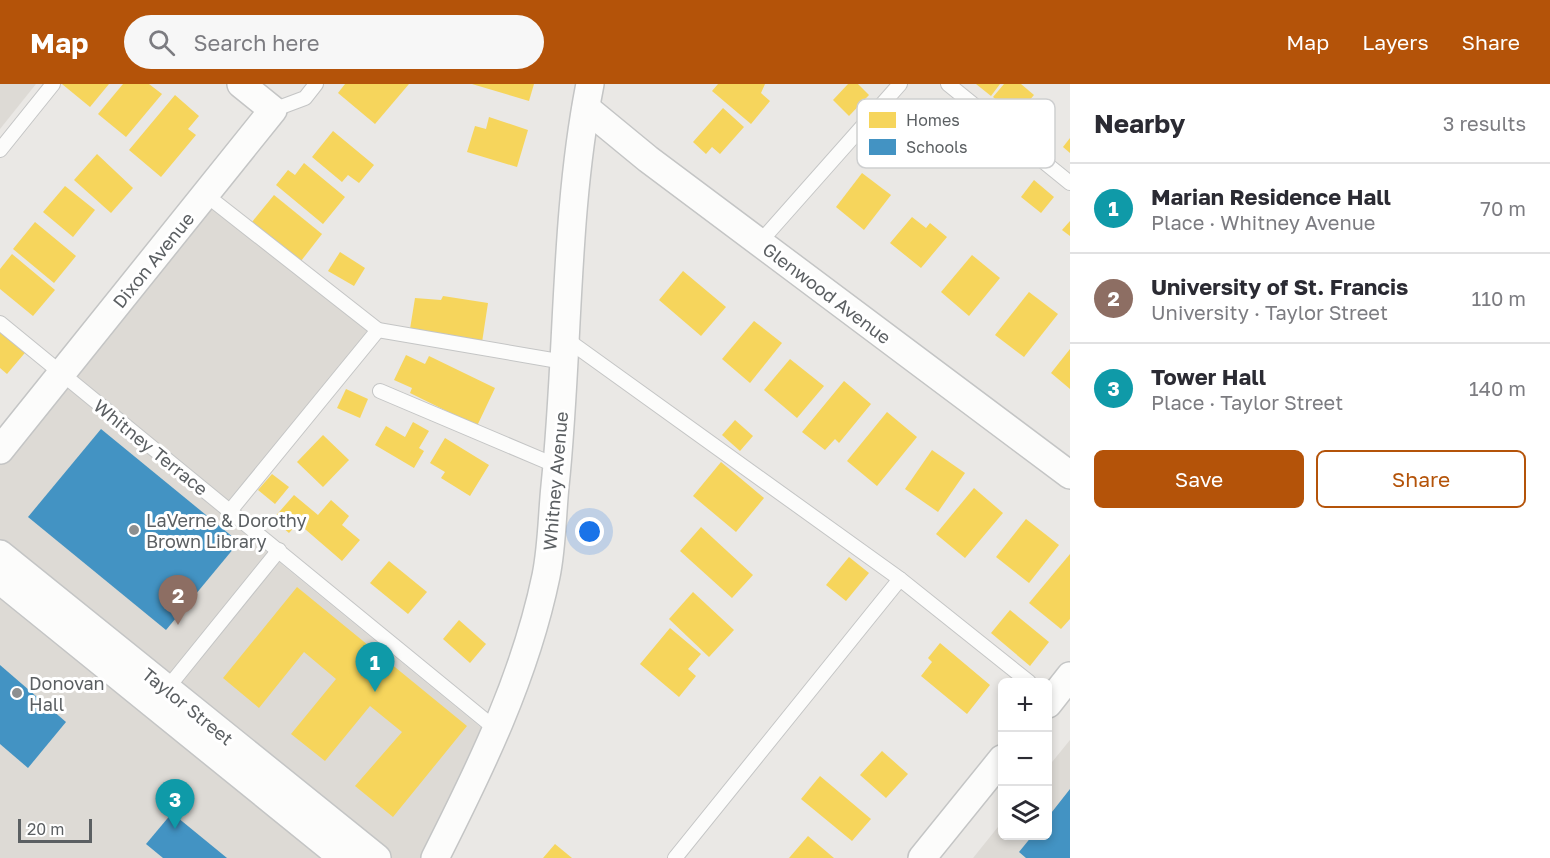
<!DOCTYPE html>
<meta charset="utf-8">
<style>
body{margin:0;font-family:"Golos Text",sans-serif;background:#f7f7f7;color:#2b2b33}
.controls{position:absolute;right:18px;bottom:18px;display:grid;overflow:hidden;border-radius:9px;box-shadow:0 3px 9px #0003}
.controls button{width:54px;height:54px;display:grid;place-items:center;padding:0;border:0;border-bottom:2px solid #e1e1e2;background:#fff;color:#2b2b33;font:30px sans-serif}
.scale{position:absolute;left:18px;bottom:15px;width:74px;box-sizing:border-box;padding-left:6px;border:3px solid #5b5f62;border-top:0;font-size:16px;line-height:21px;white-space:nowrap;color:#5b5f62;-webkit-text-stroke:4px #fff;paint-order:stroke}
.you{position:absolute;left:590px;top:448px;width:21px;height:21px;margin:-15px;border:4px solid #fff;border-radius:50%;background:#1a73e8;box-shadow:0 0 0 9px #1a73e833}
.badge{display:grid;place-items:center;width:39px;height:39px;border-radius:50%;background:#b45309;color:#fff;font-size:20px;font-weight:700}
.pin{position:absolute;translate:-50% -50px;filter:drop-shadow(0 2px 3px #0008)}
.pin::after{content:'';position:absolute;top:32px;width:21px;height:18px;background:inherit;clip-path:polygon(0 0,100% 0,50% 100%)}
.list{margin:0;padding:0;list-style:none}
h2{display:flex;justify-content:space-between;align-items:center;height:78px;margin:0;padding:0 24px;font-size:26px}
h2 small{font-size:20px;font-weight:400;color:#7c7c81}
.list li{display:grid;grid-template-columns:39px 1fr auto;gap:18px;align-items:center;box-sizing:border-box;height:90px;padding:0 24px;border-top:2px solid #e1e1e2}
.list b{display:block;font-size:22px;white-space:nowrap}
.list p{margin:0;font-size:20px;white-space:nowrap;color:#7c7c81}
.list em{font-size:20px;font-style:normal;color:#7c7c81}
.actions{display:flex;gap:12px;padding:18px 24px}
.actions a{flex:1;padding:14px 0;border:2px solid #b45309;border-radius:9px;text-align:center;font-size:21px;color:#b45309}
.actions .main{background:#b45309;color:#fff}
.icon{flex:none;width:33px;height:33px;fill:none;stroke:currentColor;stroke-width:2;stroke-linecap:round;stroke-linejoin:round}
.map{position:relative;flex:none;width:1070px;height:774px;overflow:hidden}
header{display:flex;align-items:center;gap:36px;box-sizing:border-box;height:84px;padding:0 30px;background:#b45309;color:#fff}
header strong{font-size:28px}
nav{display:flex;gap:33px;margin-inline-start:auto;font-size:21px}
.search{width:420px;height:54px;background:#f7f7f7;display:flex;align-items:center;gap:15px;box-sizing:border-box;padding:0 21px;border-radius:33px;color:#7c7c81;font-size:22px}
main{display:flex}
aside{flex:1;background:#fff}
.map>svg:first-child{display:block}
.education{fill:#dddad5}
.homes{fill:#f6d55c}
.schools{fill:#4393c3}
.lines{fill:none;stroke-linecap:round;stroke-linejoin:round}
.service-casing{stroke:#c4c5c5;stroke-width:16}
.minor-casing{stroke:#c4c5c5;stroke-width:30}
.service{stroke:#fcfcfb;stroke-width:14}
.minor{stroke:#fcfcfb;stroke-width:27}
.poi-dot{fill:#8d8f90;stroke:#fff;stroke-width:2}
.labels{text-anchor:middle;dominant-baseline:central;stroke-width:6;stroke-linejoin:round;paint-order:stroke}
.street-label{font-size:18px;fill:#5b5f62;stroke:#fff}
.poi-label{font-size:18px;fill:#5b5f62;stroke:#fff;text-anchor:start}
.key{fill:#fff;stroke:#cecfd0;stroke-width:1.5}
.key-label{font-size:16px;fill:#5b5f62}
</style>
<header>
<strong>Map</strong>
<div class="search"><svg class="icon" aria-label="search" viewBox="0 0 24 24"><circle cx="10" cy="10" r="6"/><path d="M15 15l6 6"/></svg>Search here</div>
<nav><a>Map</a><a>Layers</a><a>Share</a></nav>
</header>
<main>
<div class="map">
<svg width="1070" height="774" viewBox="0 0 1070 774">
<rect width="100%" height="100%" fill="#eae8e5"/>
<g class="education">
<polygon points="0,0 36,0 0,45"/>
<polygon points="207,115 375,248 223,432 489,650 426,774 0,774 0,371"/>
<polygon points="1070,656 1070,774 973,774 1002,738 1002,752 1048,752 1048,683"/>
</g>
<g class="homes">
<polygon points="62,0 109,0 90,23"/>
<polygon points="123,0 149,0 162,10 126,53 98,30"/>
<polygon points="345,0 409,0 375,40 338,9"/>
<polygon points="472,0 534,0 529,17"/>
<polygon points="718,0 765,0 761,9 770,17 751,40 712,7"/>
<polygon points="848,0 858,0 869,11 849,32 833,16"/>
<polygon points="976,0 1000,0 991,12"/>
<polygon points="1004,0 1021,0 1034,11 1016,32 993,13"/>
<polygon points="175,11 199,32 188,45 196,51 161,93 129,66"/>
<polygon points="723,24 744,43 720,70 712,63 706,70 693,58"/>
<polygon points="489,33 528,46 517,83 467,68 475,42 486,45"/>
<polygon points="333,47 374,81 359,99 348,91 342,98 312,73"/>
<polygon points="1070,54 1070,69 1063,63"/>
<polygon points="97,70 133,104 111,129 74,96"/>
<polygon points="304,79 345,113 323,140 276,101 288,86 295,91"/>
<polygon points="862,89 891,111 864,146 836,123"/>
<polygon points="1034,96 1054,113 1041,129 1021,113"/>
<polygon points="65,102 95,126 73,153 43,128"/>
<polygon points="274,111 322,150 301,177 252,138"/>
<polygon points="912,133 926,144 930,139 947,153 921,184 890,159"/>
<polygon points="1070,137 1070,152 1062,146"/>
<polygon points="35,138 76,172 54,199 13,165"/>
<polygon points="340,168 365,184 354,202 328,187"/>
<polygon points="12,170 55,206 33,232 0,205 0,185"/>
<polygon points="972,171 1000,194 969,232 941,208"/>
<polygon points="683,187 726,223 701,252 659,216"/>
<polygon points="1029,208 1058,230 1024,273 995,251"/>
<polygon points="443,212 488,219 481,265 410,245 415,214 441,216"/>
<polygon points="754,237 782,259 750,299 722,275"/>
<polygon points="4,244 29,264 7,290 0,284 0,248"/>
<polygon points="1070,265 1070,305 1051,289"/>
<polygon points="406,271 425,280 429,272 495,304 477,342 410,309 412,304 394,296"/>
<polygon points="790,275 824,302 797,334 764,306"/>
<polygon points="844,297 871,320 839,359 835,355 825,366 802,348"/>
<polygon points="346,305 368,315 360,334 337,324"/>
<polygon points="887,328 917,353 877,402 847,377"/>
<polygon points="735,336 753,352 740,367 722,351"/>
<polygon points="413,338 429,347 419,364 424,367 414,384 375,361 386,342 405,353"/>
<polygon points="323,351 349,376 323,403 297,378"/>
<polygon points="445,354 489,381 470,412 441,394 445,388 430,379"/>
<polygon points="932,366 965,389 938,428 905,405"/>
<polygon points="721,378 764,414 736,448 693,412"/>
<polygon points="272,390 289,403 275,420 258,406"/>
<polygon points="974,404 1003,429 965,474 936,450"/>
<polygon points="294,411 318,431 331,416 349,432 342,441 360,456 342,477 298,439 289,449 273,435"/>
<polygon points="1026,435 1059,461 1029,499 996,473"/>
<polygon points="701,443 753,491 732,514 680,467"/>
<polygon points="1070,470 1070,535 1061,545 1029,519"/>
<polygon points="849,473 869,489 846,517 826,501"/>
<polygon points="389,477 427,508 408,530 370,499"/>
<polygon points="297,503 467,642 393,733 355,702 402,648 370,622 325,677 291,650 336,595 304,568 259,624 223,594"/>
<polygon points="693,508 734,546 709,573 669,535"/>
<polygon points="1010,526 1049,558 1030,582 991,549"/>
<polygon points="459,536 486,560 470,579 443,555"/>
<polygon points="670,544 701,570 688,585 696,592 679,613 640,580"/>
<polygon points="940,559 990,601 967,630 921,592 932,578 928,574"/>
<polygon points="882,667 908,690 886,714 860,691"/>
<polygon points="820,692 871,735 852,757 801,715"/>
<polygon points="808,752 834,774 789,774"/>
<polygon points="555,760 572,774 543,774"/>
</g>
<g class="schools">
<polygon points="101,345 239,458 166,546 28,433"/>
<polygon points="0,581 66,638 28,684 0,660"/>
<polygon points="1070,705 1070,774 1026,774 1019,768 1032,752 1048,752 1048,733"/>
<polygon points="172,729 227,774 163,774 146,760"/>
</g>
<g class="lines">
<g class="service-casing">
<g id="service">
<polyline points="948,0 1070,99"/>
<polyline points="273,26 305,14 316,0"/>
<polyline points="0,66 53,0"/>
<polyline points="206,111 378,246 230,427"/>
<polyline points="760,158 900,0"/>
<polyline points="0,239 497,646"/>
<polyline points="378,246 564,278"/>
<polyline points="566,255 900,495 1029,598"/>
<polyline points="380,307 557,382"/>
<polyline points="165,607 279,466"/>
<polyline points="675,774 900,495"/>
</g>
</g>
<g class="minor-casing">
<g id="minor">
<polyline points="586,24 648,75 1070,391"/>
<polyline points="0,366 273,26 241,0"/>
<polyline points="0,470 377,774"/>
<polyline points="0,496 343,774"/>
<polyline points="1048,620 1070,592"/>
<path d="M435,774C481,683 525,593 546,492C552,463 552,432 555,402C569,268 564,132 590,0"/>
<polyline points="922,774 1002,675"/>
</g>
</g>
<use href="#service" class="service"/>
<use href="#minor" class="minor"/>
</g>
<g class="poi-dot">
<circle cx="134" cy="446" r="6"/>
<circle cx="17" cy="609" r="6"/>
</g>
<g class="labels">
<g class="street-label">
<text transform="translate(153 176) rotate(-51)">Dixon Avenue</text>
<text transform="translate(827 209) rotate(37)">Glenwood Avenue</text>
<text transform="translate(151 363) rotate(39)">Whitney Terrace</text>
<text transform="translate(555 397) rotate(-85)">Whitney Avenue</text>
<text transform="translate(188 622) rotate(39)">Taylor Street</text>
</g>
<g class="poi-label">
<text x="146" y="436">LaVerne &amp; Dorothy<tspan x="146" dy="21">Brown Library</tspan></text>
<text x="29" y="599">Donovan<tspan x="29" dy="21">Hall</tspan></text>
</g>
</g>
<rect x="857" y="15" width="198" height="69" rx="9" class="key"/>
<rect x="869" y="28" width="27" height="16" fill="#f6d55c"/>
<rect x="869" y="55" width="27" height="16" fill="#4393c3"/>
<g class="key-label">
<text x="906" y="42">Homes</text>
<text x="906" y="69">Schools</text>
</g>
</svg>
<div class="controls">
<button>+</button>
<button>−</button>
<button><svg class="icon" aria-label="layers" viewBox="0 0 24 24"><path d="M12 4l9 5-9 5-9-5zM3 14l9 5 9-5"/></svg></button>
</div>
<div class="scale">20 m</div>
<div class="you"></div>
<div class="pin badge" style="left:375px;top:608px;background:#0f9aa8">1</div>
<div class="pin badge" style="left:178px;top:541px;background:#8d6e63">2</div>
<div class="pin badge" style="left:175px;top:745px;background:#0f9aa8">3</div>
</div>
<aside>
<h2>Nearby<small>3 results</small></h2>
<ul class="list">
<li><span class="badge" style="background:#0f9aa8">1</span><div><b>Marian Residence Hall</b><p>Place · Whitney Avenue</p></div><em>70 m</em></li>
<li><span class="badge" style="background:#8d6e63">2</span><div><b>University of St. Francis</b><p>University · Taylor Street</p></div><em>110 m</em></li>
<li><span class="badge" style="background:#0f9aa8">3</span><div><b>Tower Hall</b><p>Place · Taylor Street</p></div><em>140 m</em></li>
</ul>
<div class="actions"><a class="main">Save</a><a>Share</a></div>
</aside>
</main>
